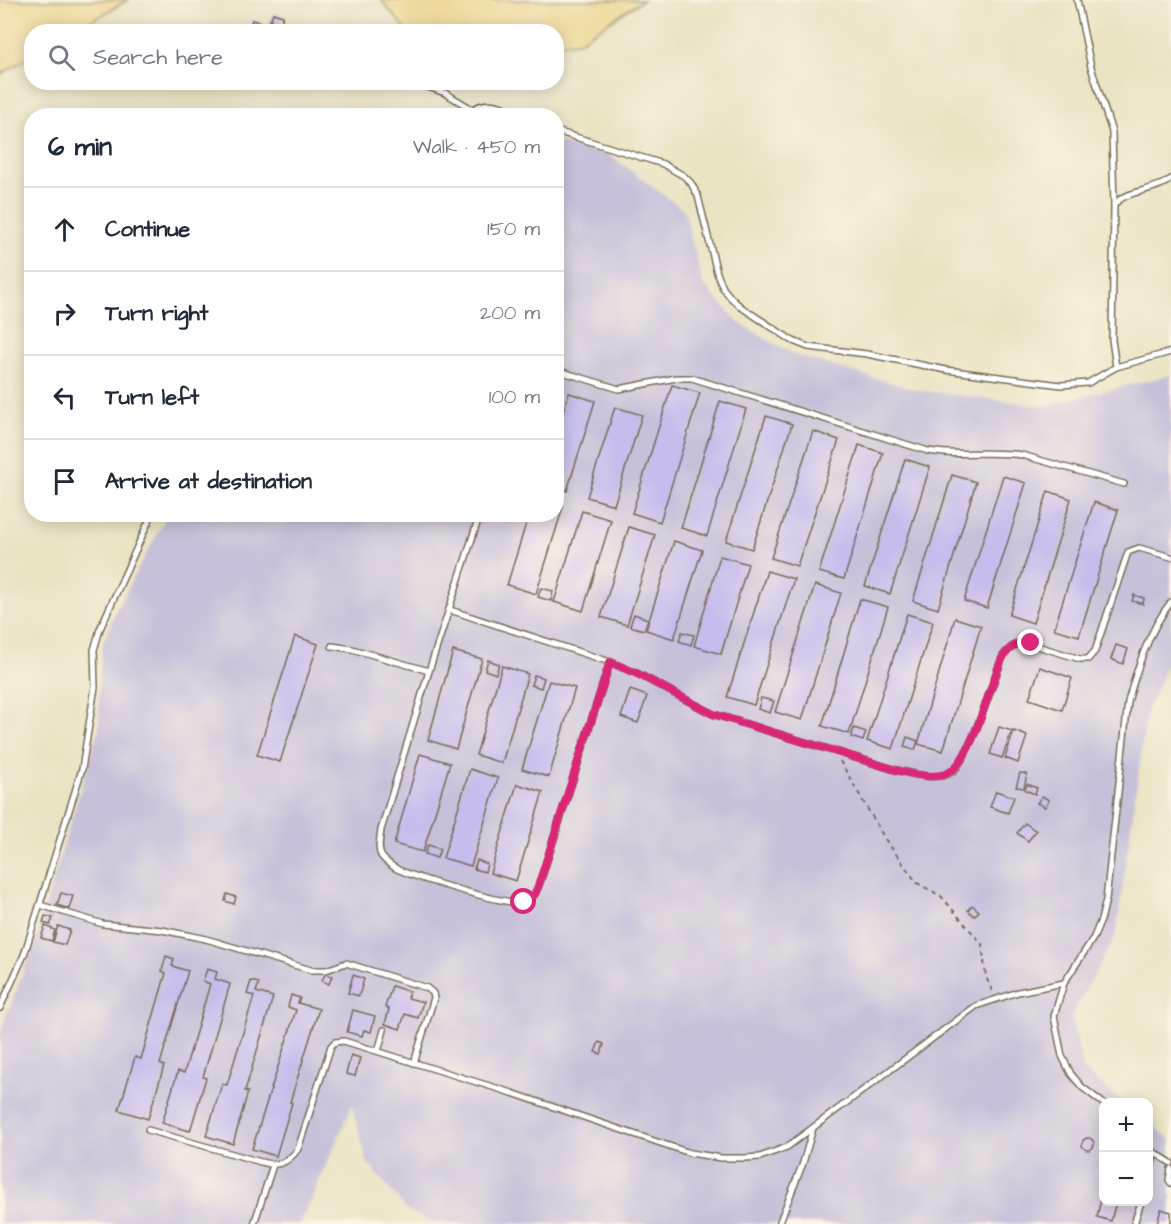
<!DOCTYPE html>
<meta charset="utf-8">
<style>
body{margin:0;font-family:"Architects Daughter",sans-serif;background:#f6f6f7;color:#1f2937}
.controls{position:absolute;right:18px;bottom:18px;display:grid;overflow:hidden;border-radius:12px;box-shadow:0 3px 15px #0003}
.controls button{width:54px;height:54px;display:grid;place-items:center;padding:0;border:0;border-bottom:2px solid #e0e1e3;background:#fff;color:#1f2937;font:30px sans-serif}
.stop{position:absolute;width:18px;height:18px;margin:-14px;border:4px solid #db2777;border-radius:50%;background:#fff}
.stop.end{background:#db2777;border-color:#fff;box-shadow:0 2px 6px #0008}
.list{margin:0;padding:0;list-style:none}
h2{display:flex;justify-content:space-between;align-items:center;height:78px;margin:0;padding:0 24px;font-size:26px}
h2 small{font-size:20px;font-weight:400;color:#747a83}
.list li{display:grid;grid-template-columns:39px 1fr auto;gap:18px;align-items:center;box-sizing:border-box;height:84px;padding:0 24px;border-top:2px solid #e0e1e3}
.list b{display:block;font-size:22px;white-space:nowrap}
.list em{font-size:20px;font-style:normal;color:#747a83}
.icon{flex:none;width:33px;height:33px;fill:none;stroke:currentColor;stroke-width:2;stroke-linecap:round;stroke-linejoin:round}
.map{position:relative;flex:none;width:1171px;height:1224px;overflow:hidden}
.search{position:absolute;background:#fff;box-shadow:0 3px 15px #0003;left:24px;top:24px;width:540px;height:66px;display:flex;align-items:center;gap:15px;box-sizing:border-box;padding:0 21px;border-radius:24px;color:#747a83;font-size:22px}
.panel{position:absolute;background:#fff;box-shadow:0 3px 15px #0003;left:24px;top:108px;width:540px;height:414px;border-radius:24px}
.map>svg:first-child{display:block}
.industrial{fill:#c7c0d9}
.sand{fill:#eeda9e;stroke:#94825e;stroke-width:1.5}
.building{fill:#c6bced}
.lines{fill:none;stroke-linecap:round;stroke-linejoin:round}
.lane-casing{stroke:#796b58;stroke-width:8}
.path{stroke:#796b58;stroke-width:2;stroke-dasharray:4.5 4.5;stroke-linecap:butt}
.lane{stroke:#fff;stroke-width:5}
.route{stroke:#db2777;stroke-width:8}
</style>
<div class="map">
<svg width="1171" height="1224" viewBox="0 0 1171 1224">
<rect width="100%" height="100%" fill="#fcf5e5"/>
<filter id="ink" filterUnits="userSpaceOnUse"><feTurbulence type="fractalNoise" baseFrequency=".0167" numOctaves="2"/><feDisplacementMap in="SourceGraphic" scale="12" xChannelSelector="R" yChannelSelector="G"/><feConvolveMatrix kernelMatrix="1 2 1 2 8 2 1 2 1" color-interpolation-filters="sRGB"/></filter>
<filter id="wash" filterUnits="userSpaceOnUse"><feTurbulence type="fractalNoise" baseFrequency=".008" numOctaves="4" result="noise"/><feDisplacementMap in="SourceGraphic" scale="24" xChannelSelector="R" yChannelSelector="G"/><feGaussianBlur stdDeviation="1.35" result="paint"/><feColorMatrix in="noise" values="0 0 0 0 0 0 0 0 0 0 0 0 0 0 0 0 0 1.4 0 .05"/><feComposite in="paint" operator="in"/></filter>
<g filter="url(#wash)">
<rect width="100%" height="100%" fill="#ebe4c4"/>
<polygon class="industrial" points="557,142 610,155 684,210 703,284 739,323 794,355 916,390 1043,406 1171,375 1171,655 1147,711 1116,935 1071,1017 1084,1071 1123,1102 1104,1102 1104,1202 1148,1202 1149,1122 1171,1140 1171,1224 436,1224 408,1211 367,1162 352,1106 300,1224 0,1224 0,1032 34,944 99,728 99,685 103,642 116,610 167,515 556,514"/>
<g class="sand">
<polygon points="0,0 128,0 74,31 32,32 31,56 0,75"/>
<polygon points="381,0 643,0 578,42 557,44 556,32 407,31"/>
</g>
<g id="blocks">
<g class="building">
<polygon points="273,13 283,16 279,30 268,26"/>
<polygon points="252,20 260,22 257,32 249,30"/>
<polygon points="672,385 700,393 660,522 632,513"/>
<polygon points="569,393 595,401 567,491 556,488 556,434"/>
<polygon points="720,401 746,409 707,536 681,528"/>
<polygon points="615,407 642,415 614,505 587,497"/>
<polygon points="766,416 792,424 752,549 726,541"/>
<polygon points="813,431 839,440 797,566 771,558"/>
<polygon points="859,445 883,453 844,579 819,572"/>
<polygon points="905,459 930,467 890,594 865,586"/>
<polygon points="952,475 976,482 938,609 913,601"/>
<polygon points="1003,476 1026,483 987,608 964,601"/>
<polygon points="1048,491 1071,499 1033,623 1009,615"/>
<polygon points="1094,502 1118,510 1079,636 1054,629"/>
<polygon points="556,504 563,507 536,594 507,585 529,514 556,514"/>
<polygon points="582,511 611,520 583,611 554,602"/>
<polygon points="629,527 655,535 627,625 601,617"/>
<polygon points="674,541 702,550 674,639 646,630"/>
<polygon points="720,556 748,564 721,654 694,646"/>
<polygon points="767,571 794,579 754,705 727,697"/>
<polygon points="815,585 841,593 802,720 775,712"/>
<polygon points="541,588 553,591 551,601 538,597"/>
<polygon points="1134,595 1144,598 1143,604 1132,601"/>
<polygon points="860,599 888,607 849,734 822,726"/>
<polygon points="634,614 648,619 644,630 630,626"/>
<polygon points="907,614 933,622 893,749 867,741"/>
<polygon points="955,618 981,626 943,751 918,744"/>
<polygon points="682,632 694,635 691,645 679,641"/>
<polygon points="295,636 318,644 280,762 257,755"/>
<polygon points="1116,645 1128,649 1123,664 1111,659"/>
<polygon points="453,651 482,659 456,749 428,740"/>
<polygon points="488,660 499,664 496,674 485,670"/>
<polygon points="502,666 528,674 502,763 476,755"/>
<polygon points="1040,667 1072,678 1062,710 1029,699"/>
<polygon points="534,675 544,678 541,688 531,685"/>
<polygon points="549,681 575,688 549,777 522,769"/>
<polygon points="630,690 647,696 638,723 621,717"/>
<polygon points="761,698 774,701 770,713 758,709"/>
<polygon points="999,727 1012,731 1002,758 990,754"/>
<polygon points="854,728 866,732 863,741 851,737"/>
<polygon points="1014,731 1027,736 1018,763 1005,758"/>
<polygon points="907,737 918,741 915,750 904,747"/>
<polygon points="420,754 450,763 423,852 394,844"/>
<polygon points="470,769 498,778 471,866 443,858"/>
<polygon points="1020,773 1027,774 1024,788 1016,787"/>
<polygon points="517,784 543,792 516,881 490,873"/>
<polygon points="1027,784 1037,788 1035,794 1025,790"/>
<polygon points="996,791 1014,797 1008,813 990,807"/>
<polygon points="1042,796 1049,800 1045,807 1037,803"/>
<polygon points="1025,823 1036,831 1028,841 1017,833"/>
<polygon points="428,845 440,849 437,858 425,854"/>
<polygon points="477,860 487,864 485,872 474,869"/>
<polygon points="61,893 73,896 69,909 57,905"/>
<polygon points="227,894 236,897 234,904 225,901"/>
<polygon points="972,905 979,911 974,916 968,910"/>
<polygon points="45,916 53,918 50,925 43,923"/>
<polygon points="45,926 55,930 52,941 41,938"/>
<polygon points="58,926 70,930 65,945 53,942"/>
<polygon points="166,956 174,959 172,966 188,971 160,1064 164,1066 148,1119 119,1110 135,1057 141,1059 166,973 162,971"/>
<polygon points="207,969 217,972 215,979 230,984 203,1077 206,1078 190,1131 162,1123 178,1071 184,1073 210,984 203,981"/>
<polygon points="325,974 332,976 329,984 322,981"/>
<polygon points="353,975 364,979 359,996 348,993"/>
<polygon points="251,981 259,983 256,992 273,997 245,1091 248,1092 233,1144 206,1136 222,1084 227,1085 254,996 247,994"/>
<polygon points="392,986 410,992 408,998 423,1002 418,1018 405,1014 400,1029 385,1024 389,1009 385,1007"/>
<polygon points="291,995 300,998 298,1003 319,1009 290,1102 292,1103 276,1156 252,1149 296,1010 288,1007"/>
<polygon points="353,1010 375,1016 371,1032 364,1030 362,1036 347,1032"/>
<polygon points="599,1042 604,1044 601,1054 595,1052"/>
<polygon points="351,1055 360,1058 355,1076 346,1074"/>
<circle cx="1088" cy="1144" r="6"/>
<polygon points="1101,1199 1104,1202 1116,1202 1111,1221 1097,1217"/>
<polygon points="1161,1209 1171,1212 1171,1224 1157,1224"/>
</g>
</g>
</g>
<g filter="url(#ink)">
<use href="#blocks" fill-opacity="0" stroke="#796b58" stroke-width="1.5"/>
<g class="lines">
<g class="lane-casing">
<g id="lane">
<polyline points="1077,0 1091,67 1112,132 1114,205"/>
<polyline points="414,82 445,93 472,109"/>
<path d="M467,116C483,95 505,107 524,116"/>
<polyline points="556,131 663,164 684,176 691,183 698,196 717,273 723,288 731,298 741,307 793,341 808,347 867,354 946,370 1061,385 1088,383 1116,367"/>
<path d="M1171,179C1155,192 1127,189 1114,205L1112,340L1116,367L1171,352"/>
<path d="M556,370L619,389L676,378H692L928,451C959,457 990,450 1022,455L1124,484"/>
<path d="M480,514L429,671L381,830C380,839 377,850 382,857C386,862 392,866 397,869C414,877 507,906 523,902C536,899 539,885 543,873L610,662"/>
<path d="M450,610L610,662L638,674L713,714L896,770C913,774 936,781 952,772C969,760 994,679 1003,656C1009,648 1014,644 1024,642L1080,659H1088L1095,651L1128,552L1139,548L1171,557"/>
<polyline points="332,646 352,649 429,671"/>
<polyline points="40,905 103,924 162,930 206,939 311,970 326,970 346,963 427,988 433,993 434,998 414,1063"/>
<polyline points="0,1008 24,955 82,769 95,687 94,650 100,629 152,514"/>
<polyline points="378,1051 384,1030"/>
<path d="M1104,1104L1082,1087L1071,1074L1062,1056L1054,1016L1064,983L1094,937L1101,920L1106,900L1128,702C1137,668 1149,630 1171,602"/>
<path d="M148,1130L261,1162C278,1167 287,1164 298,1149L331,1046L335,1042L344,1041L512,1093L690,1153L721,1158H745L760,1157L787,1147L976,1006L1018,992L1064,983"/>
<polyline points="1148,1143 1153,1160 1148,1178"/>
<polyline points="1152,1151 1171,1163"/>
<polyline points="1171,1169 1169,1180 1171,1183"/>
<polyline points="254,1224 273,1165"/>
<polyline points="779,1224 803,1163 813,1128"/>
<polyline points="1134,1224 1141,1202"/>
</g>
</g>
<polyline class="path" points="840,761 885,839 917,883 941,896 982,944 986,977 993,993"/>
<use href="#lane" class="lane"/>
</g>
</g>
<g class="lines" filter="url(#ink)">
<path class="route" d="M524,902L535,894L539,884L610,662L638,674L713,714L896,770C911,774 927,778 943,775C972,769 989,683 1003,657C1006,652 1011,648 1016,644L1031,643"/>
</g>
</svg>
<div class="controls">
<button>+</button>
<button>−</button>
</div>
<div class="stop" style="left:524px;top:902px"></div>
<div class="stop end" style="left:1031px;top:643px"></div>
<div class="search"><svg class="icon" aria-label="search" viewBox="0 0 24 24"><circle cx="10" cy="10" r="6"/><path d="M15 15l6 6"/></svg>Search here</div>
<section class="panel">
<h2>6 min<small>Walk · 450 m</small></h2>
<ul class="list">
<li><svg class="icon" aria-label="ahead" viewBox="0 0 24 24"><path d="M12 20V5M6 11l6-6 6 6"/></svg><div><b>Continue</b></div><em>150 m</em></li>
<li><svg class="icon" aria-label="right" viewBox="0 0 24 24"><path d="M7 20v-9h11M14 6l5 5-5 5"/></svg><div><b>Turn right</b></div><em>200 m</em></li>
<li><svg class="icon" aria-label="left" viewBox="0 0 24 24"><path d="M17 20v-9H6M10 6l-5 5 5 5"/></svg><div><b>Turn left</b></div><em>100 m</em></li>
<li><svg class="icon" aria-label="arrive" viewBox="0 0 24 24"><path d="M6 21V4h12l-3 4 3 4H6"/></svg><div><b>Arrive at destination</b></div></li>
</ul>
</section>
</div>
